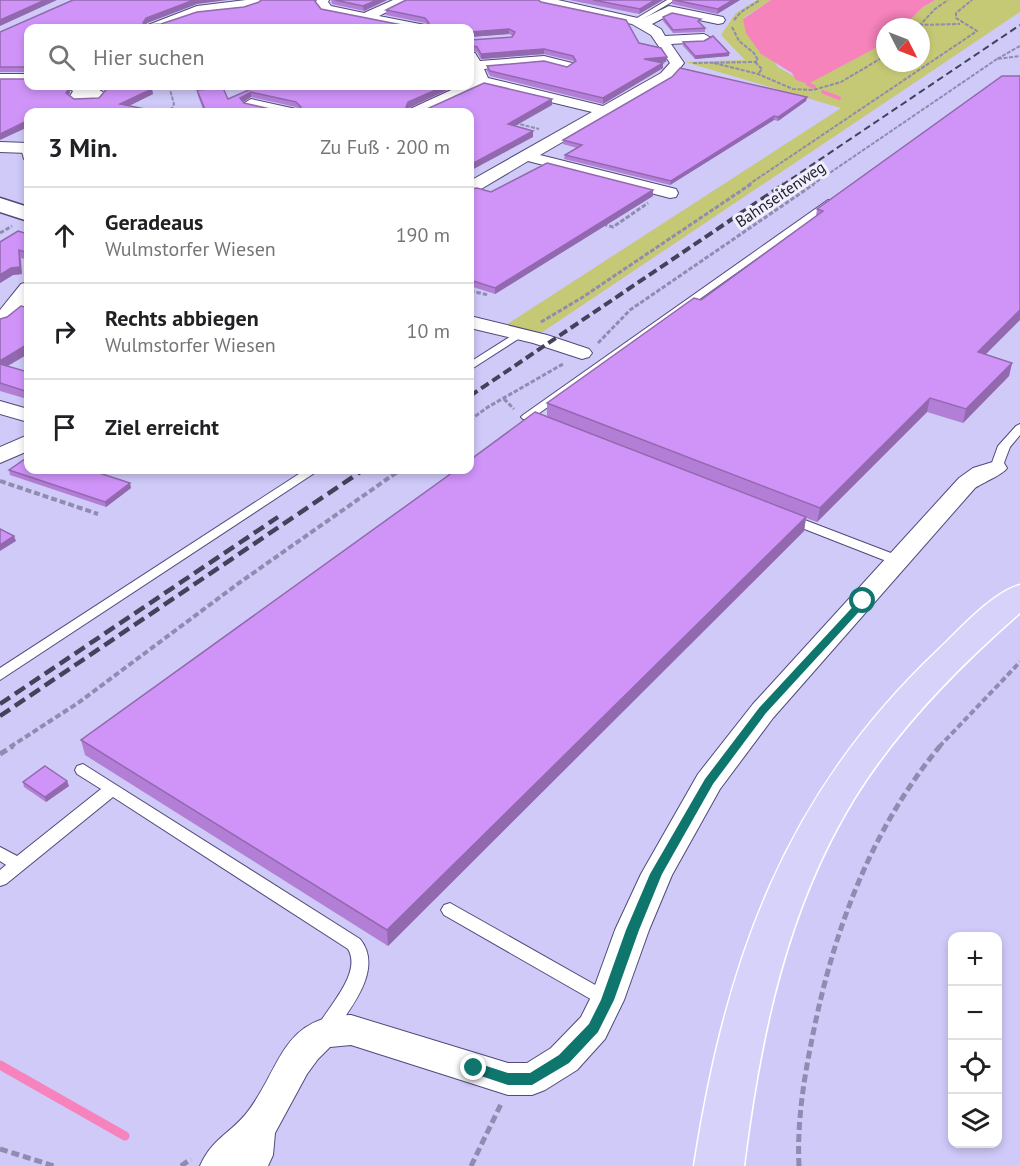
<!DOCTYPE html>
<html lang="de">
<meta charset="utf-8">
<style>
body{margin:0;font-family:"PT Sans",sans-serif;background:#f6f6f6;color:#202124}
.controls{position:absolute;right:18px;bottom:18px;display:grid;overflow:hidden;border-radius:12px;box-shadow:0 3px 9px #0003}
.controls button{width:54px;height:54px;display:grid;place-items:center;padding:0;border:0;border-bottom:2px solid #e0e0e0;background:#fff;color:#202124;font:30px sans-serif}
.compass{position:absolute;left:876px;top:18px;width:54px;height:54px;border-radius:50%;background:#fff;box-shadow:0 3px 9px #0003;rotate:132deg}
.stop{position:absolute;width:18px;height:18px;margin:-14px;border:4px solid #0f766e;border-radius:50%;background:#fff}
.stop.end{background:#0f766e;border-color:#fff;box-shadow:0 2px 6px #0008}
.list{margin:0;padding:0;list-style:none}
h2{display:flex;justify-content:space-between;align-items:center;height:78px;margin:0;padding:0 24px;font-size:26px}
h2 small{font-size:20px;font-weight:400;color:#757577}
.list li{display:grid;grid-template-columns:39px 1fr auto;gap:18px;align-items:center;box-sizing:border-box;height:96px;padding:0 24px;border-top:2px solid #e0e0e0}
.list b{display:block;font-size:22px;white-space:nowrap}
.list p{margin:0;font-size:20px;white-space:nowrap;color:#757577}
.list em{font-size:20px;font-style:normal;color:#757577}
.icon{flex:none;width:33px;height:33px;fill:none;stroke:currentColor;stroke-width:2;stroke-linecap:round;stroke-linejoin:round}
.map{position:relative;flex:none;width:1020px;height:1166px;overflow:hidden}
.search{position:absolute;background:#fff;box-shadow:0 3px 9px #0003;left:24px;top:24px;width:450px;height:66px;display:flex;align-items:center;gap:15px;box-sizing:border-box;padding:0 21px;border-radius:12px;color:#757577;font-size:22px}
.panel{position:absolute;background:#fff;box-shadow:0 3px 9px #0003;left:24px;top:108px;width:450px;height:366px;border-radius:12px}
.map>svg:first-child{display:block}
.green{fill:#c5c874}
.water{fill:#f683bc}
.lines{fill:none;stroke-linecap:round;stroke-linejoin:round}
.stream-far1{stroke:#f683bc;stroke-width:4}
.stream{stroke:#f683bc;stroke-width:9}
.service-casing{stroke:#51497a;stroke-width:2}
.minor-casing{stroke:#51497a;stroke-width:2}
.tertiary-casing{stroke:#51497a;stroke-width:3}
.primary-casing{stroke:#fff;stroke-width:3}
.path-far3{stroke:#908bb0;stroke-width:2;stroke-dasharray:4 1.5;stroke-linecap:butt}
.path-far2{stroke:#908bb0;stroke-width:3;stroke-dasharray:4.5 2;stroke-linecap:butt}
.path-far1{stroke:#908bb0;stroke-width:4;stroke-dasharray:6 3;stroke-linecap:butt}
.path{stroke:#908bb0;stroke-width:5;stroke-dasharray:8 4;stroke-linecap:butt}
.service{fill:#fff;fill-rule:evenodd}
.minor{fill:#fff;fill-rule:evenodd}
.tertiary{fill:#fff;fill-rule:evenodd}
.primary{fill:#d7d2f9;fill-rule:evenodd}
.rail-far2{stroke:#45415b;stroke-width:2;stroke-dasharray:7 4;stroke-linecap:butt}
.rail-far1{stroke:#45415b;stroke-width:4;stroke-dasharray:9 4.5;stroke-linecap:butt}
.rail{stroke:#45415b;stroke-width:4.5;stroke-dasharray:12 6;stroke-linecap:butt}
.wall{fill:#b37fd6;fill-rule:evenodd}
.shaded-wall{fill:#9268ae}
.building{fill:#d094f9;stroke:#9268ae;stroke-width:1.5;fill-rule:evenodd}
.route{fill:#0f766e}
.labels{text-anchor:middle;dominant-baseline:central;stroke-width:6;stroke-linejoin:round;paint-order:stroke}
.far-street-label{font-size:16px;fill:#201d32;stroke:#f0effb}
</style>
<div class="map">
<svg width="1020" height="1166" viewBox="0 0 1020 1166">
<rect width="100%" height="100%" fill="#cfcaf8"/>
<polygon class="green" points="757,0 771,0 743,18 778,67 807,84 885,43 885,63 921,63 921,27 903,27 923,7 935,0 1020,0 1020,12 541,333 506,325 841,108 685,62 745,60 721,35 736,13"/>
<polygon class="water" points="771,0 935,0 923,7 903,27 885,27 885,43 808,84 796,80 792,73 761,54 746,33 743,19"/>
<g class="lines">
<g class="stream-far1">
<polyline points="808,76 808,84 814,87"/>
<polyline points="823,92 839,98"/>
</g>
<polyline class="stream" points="0,1065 125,1136"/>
<g class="service-casing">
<g id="service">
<polygon points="667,0 675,0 638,22 632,21"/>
<polygon points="25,145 28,147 28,162 24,159 21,148"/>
<polygon points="828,200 836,202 531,419 523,419 521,417 523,415"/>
<polygon points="519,331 524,334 523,336 470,370 470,362"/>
<polygon points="1020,424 1020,435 1010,447 1002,468 1000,471 992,471 990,468 998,446 1016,426"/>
<polygon points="305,470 319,470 0,680 0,668"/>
<polygon points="789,514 904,558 906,561 904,564 894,564 784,521 783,518 784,515"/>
<path d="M83,764L360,939C385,970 348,1011 331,1037L324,1039L317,1037L315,1031C325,1010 363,974 348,949L113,797L6,884L0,886V870L6,865L0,861V847L17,856L101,789L77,774L75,770L77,766Z"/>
<polygon points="450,903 613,995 616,1000 613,1005 607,1008 601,1005 444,915 441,910 444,905"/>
</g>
</g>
<g class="minor-casing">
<g id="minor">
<path d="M246,0H264C250,14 224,9 205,13C184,17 168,30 146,28L148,25L197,6Z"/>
<polygon points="317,0 329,0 328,2 331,6 364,13 393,0 410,0 379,16 425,25 427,28 403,28 322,12 315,3"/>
<polygon points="535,0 558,0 642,19 669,6 723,17 725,20 723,23 718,24 671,14 652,24 661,29 665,36 704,34 711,38 704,42 671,44 684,63 671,79 540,155 676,189 678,193 676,197 670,198 528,161 476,192 470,193 470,181 592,112 484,86 426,112 408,112 410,109 460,86 470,86 470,81 474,79 470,70 470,52 475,53 480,61 544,56 572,63 574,66 567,70 544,64 484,69 488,78 603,106 661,73 670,63 651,35 632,24 541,4"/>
<rect x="0" y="74" width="28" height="8"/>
<path d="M64,86C77,85 95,84 105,94L100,101L76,102L69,98L73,91Z"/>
<polygon points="251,99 296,109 299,112 271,112 246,107 243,104"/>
<polygon points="0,142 28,143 28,153 0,152"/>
<path d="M28,282C30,301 21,321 0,326V310L21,284Z"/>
<polygon points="470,316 547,335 589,349 592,353 589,357 582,359 533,343 470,328"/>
<polygon points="0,401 28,409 28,422 0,414"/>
<polygon points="28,435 28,451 0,463 0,447"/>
<path d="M996,461L1004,463L1007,468C1004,474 984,482 975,488L773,718L720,789L672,875L649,930L624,1000L605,1039L577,1070L545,1090L532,1095H508L351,1045L330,1047L318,1059L307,1074L275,1133L273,1155L268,1166H200C212,1139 228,1135 245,1115C281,1071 280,1016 351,1015L508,1063H527L551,1048L581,1017L590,999L615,930L641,874L698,774L753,704L959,478L973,468Z"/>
</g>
</g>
<g class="tertiary-casing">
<polygon id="tertiary" points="0,198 28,207 28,221 0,212"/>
</g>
<g class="primary-casing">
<path id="primary" d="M1020,585V613C958,667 898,728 854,799C786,910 760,1038 744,1166H694C726,960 784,795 939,649C960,629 993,592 1020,585Z"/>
</g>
<g class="path-far3">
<polyline points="734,20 741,12 760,0"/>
<polyline points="919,25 960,24"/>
<polyline points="919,26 935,9 948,0"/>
<polyline points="1020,46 997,59 1020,56"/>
<polyline points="755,62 762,69 758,74"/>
<polyline points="693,63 755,62 758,60 754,53 739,41 732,27"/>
<polyline points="714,63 758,74 793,89 813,90 841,82 885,56"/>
<polyline points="169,86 174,104 170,112"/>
<polyline points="515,123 539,129"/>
<polyline points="748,185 977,31 956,18 956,13 972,0"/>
<polyline points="812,185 997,59"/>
</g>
<g class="path-far2">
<polyline points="603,224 613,227 648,203"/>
<polyline points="0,233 12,226"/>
<polyline points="470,291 489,295"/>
<polyline points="541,322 583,297 751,184"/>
<polyline points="598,343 630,310 814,184"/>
<polyline points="504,399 514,409"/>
<polyline points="470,420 488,407 563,364"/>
</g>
<g class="path-far1">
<polyline points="233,471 236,470"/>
<polyline points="0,481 98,514"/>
<polyline points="10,747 78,703 239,583 400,470"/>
<polyline points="939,747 1020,662"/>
</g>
<g class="path">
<polyline points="0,754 13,746"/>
<polyline points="0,1149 54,1166"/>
<polyline points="181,1166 191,1159"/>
<polyline points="471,1166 502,1102"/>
<path d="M799,1166C797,1125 803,1084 811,1044C832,935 869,832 940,746"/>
</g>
<use href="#service" class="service"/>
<use href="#minor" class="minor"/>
<use href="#tertiary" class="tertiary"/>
<use href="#primary" class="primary"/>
<polyline class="rail-far2" points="782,185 1020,25"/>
<polyline class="rail-far1" points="470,396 784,184"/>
<g class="rail">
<polyline points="0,704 278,517"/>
<polyline points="0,716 363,470"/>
</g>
</g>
<g class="wall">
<polygon points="261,0 315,0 314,1 321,9 402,25 427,25 425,23 386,15 386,10 639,43 666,62 660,62 663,68 603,104 490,76 487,71 487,66 567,67 574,63 573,61 544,54 481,59 477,52 470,50 470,40 512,37 513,36 509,34 470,37 470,28 28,28 28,72 0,72 0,32 197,4 147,23 146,25 161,24 244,7 259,2"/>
<polygon points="331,0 387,0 364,11 332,4"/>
<polygon points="569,0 663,0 639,14"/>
<polygon points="672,0 740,0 717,14 672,4"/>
<polygon points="663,17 701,23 700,23 705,28 705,32 673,33 663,21"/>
<polygon points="683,42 729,53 729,56 695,59 683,46"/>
<polygon points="1002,76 986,354 1012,363 1009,376 963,423 927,412 817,522 806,518 804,531 388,946 85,755 81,740 547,417 547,403 701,300 816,216 817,209"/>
<polygon points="87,86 151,86 153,94 128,106 28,127 69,87 70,92 68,95 74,99 99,98 105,91 97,86"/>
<path d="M258,86H456L408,109L552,105L514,126L533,137L470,112H204L198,96L197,90L228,99ZM251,97L296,107L298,109H270L244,103L243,102Z"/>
<polygon points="807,97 806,101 778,121 774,120 670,185 564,159 565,155 577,148 563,144 563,140"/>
<polygon points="470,189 491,192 653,196 495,294 470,286"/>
<polygon points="28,234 28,260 21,258 22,274 13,275 0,283 0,242"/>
<polygon points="28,308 28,354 8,366 28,372 27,399 0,391 0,319 7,317"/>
<polygon points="9,470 131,488 106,507 10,475"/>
<polygon points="23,782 69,786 46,802 24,787"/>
</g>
<g class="shaded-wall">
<polygon points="45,0 57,0 0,26 0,20"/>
<polygon points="194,0 228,0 197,4 147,23 144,28 143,23 146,18"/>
<polygon points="377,0 387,0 364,11 363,6"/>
<polygon points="655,0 663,0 639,14 640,9"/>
<polygon points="733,0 740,0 717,14 718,9"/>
<polygon points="509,29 509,34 470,37 470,32"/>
<polygon points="544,49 544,54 481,59 481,54"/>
<polygon points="729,53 729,56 695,59 695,56"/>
<polygon points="667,57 666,62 644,64 644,59"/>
<polygon points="663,63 663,68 603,104 603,98"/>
<polygon points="445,86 456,86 408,108 406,112 406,107 408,102"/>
<polygon points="69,87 70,92 67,99 66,93"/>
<polygon points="152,89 153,94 121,110 120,104"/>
<polygon points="251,92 251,97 241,104 240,98"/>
<polygon points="807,97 806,101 778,121 778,117"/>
<polygon points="552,99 552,105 508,130 508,124"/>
<polygon points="774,116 774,120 670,185 671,181"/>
<polygon points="27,121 28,127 0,140 0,134"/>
<polygon points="533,131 533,137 470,171 470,165"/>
<polygon points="653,190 653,196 495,294 495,288"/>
<polygon points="19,250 22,274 13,275 0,283 0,275"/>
<polygon points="1020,310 1020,320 975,365 978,352"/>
<polygon points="28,344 28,354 0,370 0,361"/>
<polygon points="1012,363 1009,376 963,423 966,409"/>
<polygon points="28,388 28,398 27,399 25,391"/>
<polygon points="930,398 927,412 817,522 820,508"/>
<polygon points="130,483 131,488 106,507 105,502"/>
<polygon points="806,517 804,531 388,946 387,930"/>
<polygon points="14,536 16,541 0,551 0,545"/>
<polygon points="67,781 69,786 46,802 45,797"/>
</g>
<g class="building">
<polygon points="0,0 45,0 0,20"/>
<polygon points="73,0 194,0 146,18 143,23 145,25 161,24 197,12 244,7 259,2 261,0 314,0 321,9 402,25 427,25 429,23 425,18 386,10 406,0 538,0 541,2 626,20 639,43 661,48 667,57 644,59 663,63 603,98 490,71 487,66 544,61 567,67 576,61 573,56 544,49 481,54 477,47 470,45 470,46 470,39 470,40 512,37 515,32 509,29 470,32 470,28 28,28 28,74 27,67 0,67 0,32"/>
<polygon points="335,0 377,0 363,6"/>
<polygon points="593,0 655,0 640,9"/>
<polygon points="674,0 733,0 718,9"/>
<polygon points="672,13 701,19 698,21 705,28 673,30 663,17"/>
<polygon points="713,36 729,53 695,56 683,42 704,41"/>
<polygon points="680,68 807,97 778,117 774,116 671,181 565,155 582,145 563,140 672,77"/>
<polygon points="1002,76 1020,76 1020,310 978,352 1012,363 966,409 930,398 820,508 547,403 694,298 701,300 823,211 817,209"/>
<polygon points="28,78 28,86 67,86 69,87 66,93 74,99 99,98 106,90 106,87 103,86 151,86 152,89 120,104 160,112 28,112 28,129 27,121 0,134 0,79 27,79"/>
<path d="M484,83L552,99L508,124L533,131L470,165V112H383L378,111L375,112H204H206L197,90L223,88L228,99L258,86H445L408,102L406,107L408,109H427ZM251,92L296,102L301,107L299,109H270L244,103L240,98Z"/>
<polygon points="547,163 653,190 495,288 470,280 470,189 477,188 491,192"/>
<polygon points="18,231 28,234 28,253 19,250 20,267 11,268 0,275 0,242"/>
<polygon points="21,306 28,308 28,344 0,361 0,319 7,317"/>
<polygon points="0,364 28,372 28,388 25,391 0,383"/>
<polygon points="535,412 806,517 387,930 81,740 456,470 470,470 470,460"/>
<polygon points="28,457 28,470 90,470 130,483 105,502 9,470"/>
<polygon points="0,529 14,536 0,545"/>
<polygon points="45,766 67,781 45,797 23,782"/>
</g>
<polygon class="route" points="863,598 868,601 867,603 766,713 713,784 662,874 639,930 614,1000 598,1032 569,1063 532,1085 508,1085 469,1072 467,1068 469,1063 474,1062 508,1073 530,1073 559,1055 589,1024 601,1000 626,930 650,874 705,779 759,708 860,599"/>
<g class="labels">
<g class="far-street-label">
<text transform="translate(780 194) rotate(-34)">Bahnseitenweg</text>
</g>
</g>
</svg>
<div class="controls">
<button>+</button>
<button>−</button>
<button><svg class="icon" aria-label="locate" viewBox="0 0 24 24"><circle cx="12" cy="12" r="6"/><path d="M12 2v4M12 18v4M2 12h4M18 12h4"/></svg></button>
<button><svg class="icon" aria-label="layers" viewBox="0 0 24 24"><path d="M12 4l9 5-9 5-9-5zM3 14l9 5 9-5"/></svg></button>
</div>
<svg class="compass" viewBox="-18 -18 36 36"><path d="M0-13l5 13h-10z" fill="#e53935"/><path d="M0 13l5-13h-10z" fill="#757577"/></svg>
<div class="stop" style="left:863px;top:601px"></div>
<div class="stop end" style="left:474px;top:1068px"></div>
<div class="search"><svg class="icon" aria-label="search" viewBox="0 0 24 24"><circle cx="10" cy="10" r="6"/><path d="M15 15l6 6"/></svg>Hier suchen</div>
<section class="panel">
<h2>3 Min.<small>Zu Fuß · 200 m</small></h2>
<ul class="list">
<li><svg class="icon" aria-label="ahead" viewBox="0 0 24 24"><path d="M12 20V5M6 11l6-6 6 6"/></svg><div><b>Geradeaus</b><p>Wulmstorfer Wiesen</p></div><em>190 m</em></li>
<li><svg class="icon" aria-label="right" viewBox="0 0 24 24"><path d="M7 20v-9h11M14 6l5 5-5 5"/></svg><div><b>Rechts abbiegen</b><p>Wulmstorfer Wiesen</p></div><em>10 m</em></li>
<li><svg class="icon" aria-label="arrive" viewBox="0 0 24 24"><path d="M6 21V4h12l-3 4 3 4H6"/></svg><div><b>Ziel erreicht</b></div></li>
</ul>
</section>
</div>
